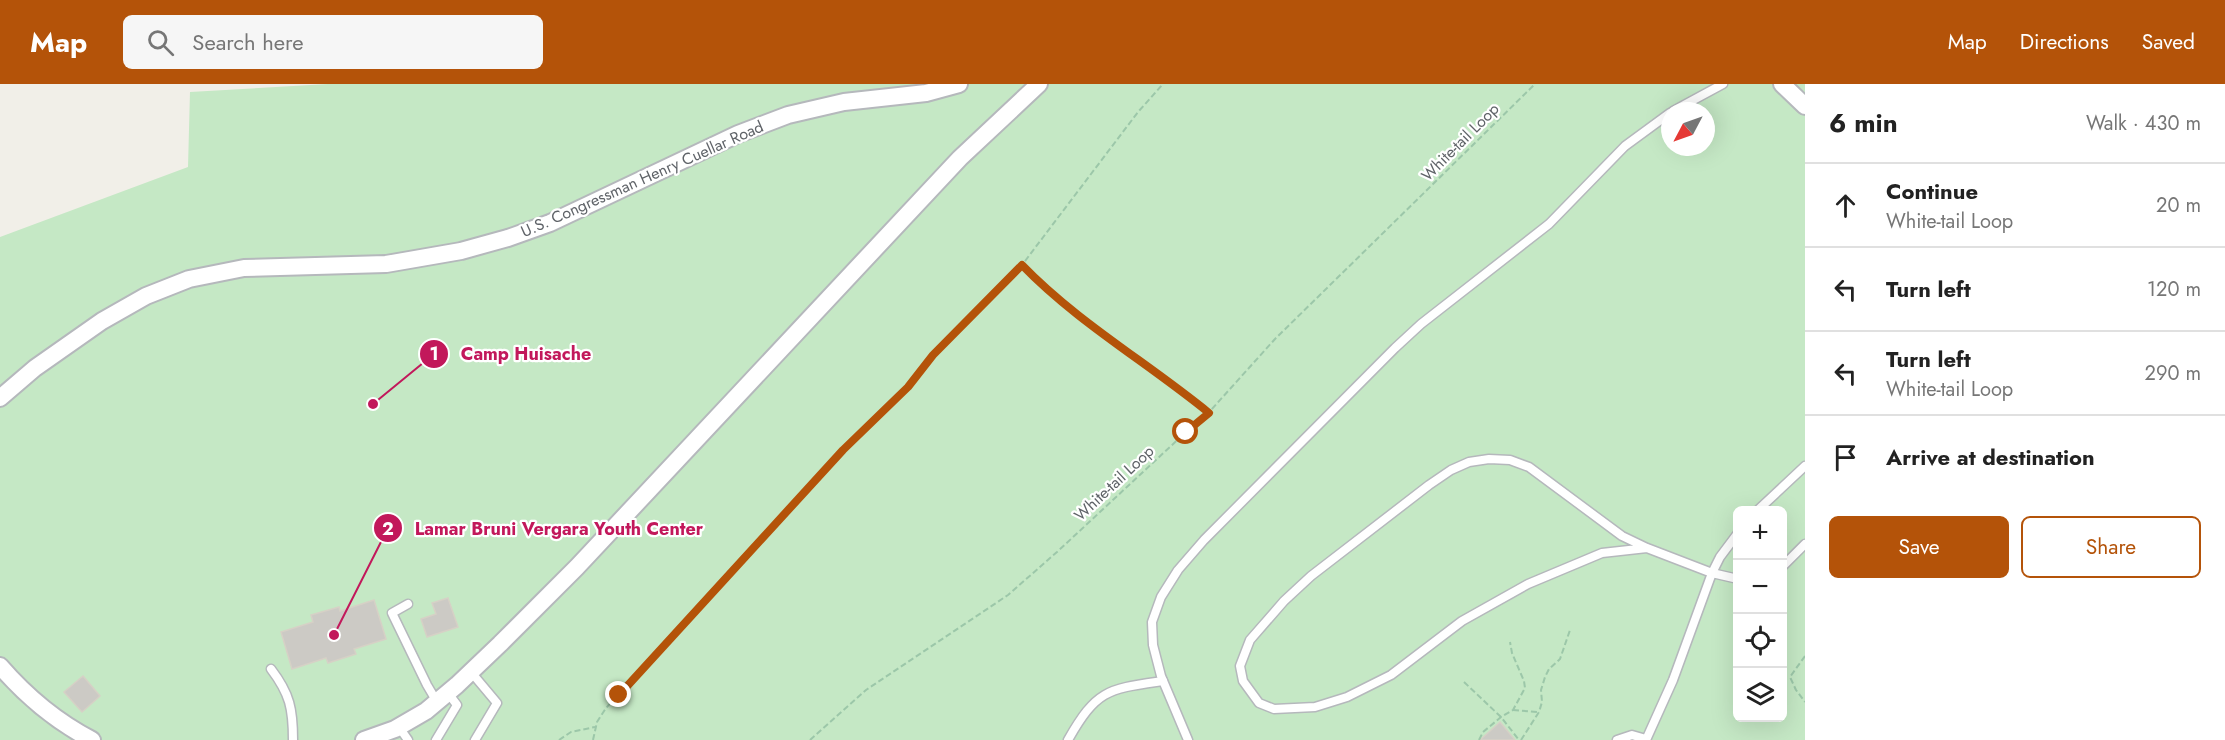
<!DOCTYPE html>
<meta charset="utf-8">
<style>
body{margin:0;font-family:Jost,sans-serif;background:#f6f6f6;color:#222}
.controls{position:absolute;right:18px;bottom:18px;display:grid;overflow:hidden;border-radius:9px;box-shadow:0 6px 24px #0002}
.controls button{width:54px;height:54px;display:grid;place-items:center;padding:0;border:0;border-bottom:2px solid #e0e0e0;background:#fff;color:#222;font:30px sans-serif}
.compass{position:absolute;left:1661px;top:18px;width:54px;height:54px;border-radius:50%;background:#fff;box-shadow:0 6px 24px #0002;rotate:229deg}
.stop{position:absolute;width:18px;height:18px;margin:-14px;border:4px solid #b45309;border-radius:50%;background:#fff}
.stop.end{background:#b45309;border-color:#fff;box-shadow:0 2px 6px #0008}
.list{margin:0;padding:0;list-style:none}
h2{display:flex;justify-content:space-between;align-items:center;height:78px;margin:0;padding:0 24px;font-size:26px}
h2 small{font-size:20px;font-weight:400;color:#767676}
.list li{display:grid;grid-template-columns:39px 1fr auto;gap:18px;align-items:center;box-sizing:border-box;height:84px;padding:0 24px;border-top:2px solid #e0e0e0}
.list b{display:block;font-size:22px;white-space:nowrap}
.list p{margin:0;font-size:20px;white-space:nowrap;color:#767676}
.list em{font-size:20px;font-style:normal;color:#767676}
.actions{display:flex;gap:12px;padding:18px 24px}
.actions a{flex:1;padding:14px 0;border:2px solid #b45309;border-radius:9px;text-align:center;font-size:21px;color:#b45309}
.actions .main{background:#b45309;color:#fff}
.icon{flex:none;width:33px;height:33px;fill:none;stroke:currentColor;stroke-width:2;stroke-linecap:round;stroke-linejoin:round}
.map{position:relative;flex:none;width:1805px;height:656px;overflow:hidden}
header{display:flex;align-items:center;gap:36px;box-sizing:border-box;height:84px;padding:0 30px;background:#b45309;color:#fff}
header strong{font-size:28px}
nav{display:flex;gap:33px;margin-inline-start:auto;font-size:21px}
.search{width:420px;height:54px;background:#f6f6f6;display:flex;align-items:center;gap:15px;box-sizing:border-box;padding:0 21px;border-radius:9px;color:#767676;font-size:22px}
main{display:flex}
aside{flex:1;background:#fff}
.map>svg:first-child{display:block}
.green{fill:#c5e8c5;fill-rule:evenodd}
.building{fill:#cccac5;stroke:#d6d1c6;stroke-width:1.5}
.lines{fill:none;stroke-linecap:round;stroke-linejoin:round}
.service-casing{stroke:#b5b8bc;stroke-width:11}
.minor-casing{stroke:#b5b8bc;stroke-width:20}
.path{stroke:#9cc7a9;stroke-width:2;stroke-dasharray:6 3;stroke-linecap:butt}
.service{stroke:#fff;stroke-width:8}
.minor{stroke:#fff;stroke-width:16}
.route{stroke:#b45309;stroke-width:8}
.labels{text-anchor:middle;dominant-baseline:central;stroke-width:4.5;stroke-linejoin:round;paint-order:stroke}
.street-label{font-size:16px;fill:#5f6368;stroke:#fff}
.leader{fill:none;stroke:#c2185b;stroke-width:2}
.callout-dot{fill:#c2185b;stroke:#fff;stroke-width:2}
.mark-label{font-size:18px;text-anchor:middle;font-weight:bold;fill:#fff}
.callout-label{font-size:18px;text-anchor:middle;font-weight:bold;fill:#c2185b;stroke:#fff;stroke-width:4.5;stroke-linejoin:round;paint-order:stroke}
</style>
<header>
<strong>Map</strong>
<div class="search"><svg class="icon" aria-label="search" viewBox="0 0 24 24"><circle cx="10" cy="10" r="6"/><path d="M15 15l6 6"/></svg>Search here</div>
<nav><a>Map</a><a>Directions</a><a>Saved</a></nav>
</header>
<main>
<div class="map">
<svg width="1805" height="656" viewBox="0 0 1805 656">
<rect width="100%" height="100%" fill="#f1efe8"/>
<path class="green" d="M328,0H1805V656H0V153L188,83L190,8ZM1670,27H1706V63H1670ZM1738,426H1782V634H1738Z"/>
<g class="building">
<polygon points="448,514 458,543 427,553 421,535 436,530 432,519"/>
<polygon points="374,516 386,555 354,565 356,570 328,579 326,574 292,585 281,548 313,538 311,531 339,523 340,527"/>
<polygon points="83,592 100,612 82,628 64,608"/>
<polygon points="1500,638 1515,656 1480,656"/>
</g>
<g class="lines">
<g class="service-casing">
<g id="service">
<polyline points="1673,27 1723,0"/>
<polyline points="1758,426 1805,382"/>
<polyline points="1647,464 1602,469 1528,500 1462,537 1391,591 1347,613 1315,623 1274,625 1259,619 1243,597 1240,582 1250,556 1284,517 1311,492 1429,401 1451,386 1469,378 1489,375 1510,376 1529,383 1622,452 1647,464 1712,489 1738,495"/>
<polyline points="1782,483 1805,460"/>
<polyline points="408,520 392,529 427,601 437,618"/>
<path d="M271,585C290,610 293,625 293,656"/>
<polyline points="471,588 497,619 475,656"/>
<polyline points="399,643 408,656"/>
<polyline points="436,656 457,621 448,609"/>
<path d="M1068,656C1097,605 1108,605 1163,597"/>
<polyline points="1188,656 1161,592 1153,561 1152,538 1161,513 1178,486 1204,456 1395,264 1421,240 1549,140 1625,62 1670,29"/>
<polyline points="1617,656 1632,651 1646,655"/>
<polyline points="1646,656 1673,596 1712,489 1720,473 1738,449"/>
</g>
</g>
<g class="minor-casing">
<g id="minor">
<polyline points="1782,0 1805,22"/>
<polyline points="0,314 35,284 102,237 146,212 189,195 244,184 386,180 461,167 508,154 550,139 738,50 788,31 844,18 926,9 959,0"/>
<path d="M0,582C26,612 57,638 92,656"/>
<polyline points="364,656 395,645 426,627 457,601 500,560 577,483 960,74 1039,0"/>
</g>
</g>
<g class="path">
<path d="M1022,181C1077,238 1148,279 1209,329"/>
<polyline points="1805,572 1790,593 1796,606 1805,618"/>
<polyline points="1464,598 1501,633 1519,656"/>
<polyline points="1513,626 1537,628"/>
<polyline points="559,656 571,648 595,643"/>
<polyline points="593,656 597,638 606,624 843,366 908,302 933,271 1022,181 1138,28 1163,0"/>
<polyline points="810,656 866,606 1008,511 1057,468 1186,348 1202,336 1275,255 1535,0"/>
<polyline points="1479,656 1483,648 1501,633 1513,626 1525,604 1524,597 1512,569 1510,558"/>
<polyline points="1521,656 1539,628 1542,618 1541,606 1545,593 1549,585 1560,575 1570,546"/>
</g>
<use href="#service" class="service"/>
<use href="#minor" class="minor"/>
</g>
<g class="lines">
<path class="route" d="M619,611L843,366L908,303L933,271L1022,181C1077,238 1148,279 1209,329L1186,348"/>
</g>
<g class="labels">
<g class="street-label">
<text transform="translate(1460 58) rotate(-45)">White-tail Loop</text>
<text transform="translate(642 95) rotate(-24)">U.S. Congressman Henry Cuellar Road</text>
<text transform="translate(1114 399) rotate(-43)">White-tail Loop</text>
</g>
</g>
<path class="leader" d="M373 320L434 270M334 551L388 444"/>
<g class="callout-dot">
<circle cx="373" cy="320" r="6"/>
<circle cx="334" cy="551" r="6"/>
<circle cx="434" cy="270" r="15"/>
<circle cx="388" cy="444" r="15"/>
</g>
<g class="mark-label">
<text x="434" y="276">1</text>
<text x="388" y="451">2</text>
</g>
<g class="callout-label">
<text x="526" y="276">Camp Huisache</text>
<text x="559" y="451">Lamar Bruni Vergara Youth Center</text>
</g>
</svg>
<div class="controls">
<button>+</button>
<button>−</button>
<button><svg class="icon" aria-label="locate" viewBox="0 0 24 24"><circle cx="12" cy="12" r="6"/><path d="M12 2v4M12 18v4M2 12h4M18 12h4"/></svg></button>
<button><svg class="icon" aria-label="layers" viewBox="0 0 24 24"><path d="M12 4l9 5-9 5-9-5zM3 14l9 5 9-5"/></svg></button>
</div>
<svg class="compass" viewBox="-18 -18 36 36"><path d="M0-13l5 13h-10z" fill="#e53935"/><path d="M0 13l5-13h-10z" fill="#767676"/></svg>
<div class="stop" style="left:1186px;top:348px"></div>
<div class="stop end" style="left:619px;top:611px"></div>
</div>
<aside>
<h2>6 min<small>Walk · 430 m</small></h2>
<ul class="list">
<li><svg class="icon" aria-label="ahead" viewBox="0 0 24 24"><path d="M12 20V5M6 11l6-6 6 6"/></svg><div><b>Continue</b><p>White-tail Loop</p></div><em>20 m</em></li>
<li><svg class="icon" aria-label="left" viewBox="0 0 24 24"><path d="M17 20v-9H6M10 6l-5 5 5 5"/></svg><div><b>Turn left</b></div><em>120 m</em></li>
<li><svg class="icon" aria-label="left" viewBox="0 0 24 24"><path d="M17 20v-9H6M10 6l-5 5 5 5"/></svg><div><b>Turn left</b><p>White-tail Loop</p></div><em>290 m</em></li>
<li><svg class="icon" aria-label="arrive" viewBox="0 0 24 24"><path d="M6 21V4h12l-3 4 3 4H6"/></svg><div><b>Arrive at destination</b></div></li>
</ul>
<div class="actions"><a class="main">Save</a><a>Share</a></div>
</aside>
</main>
